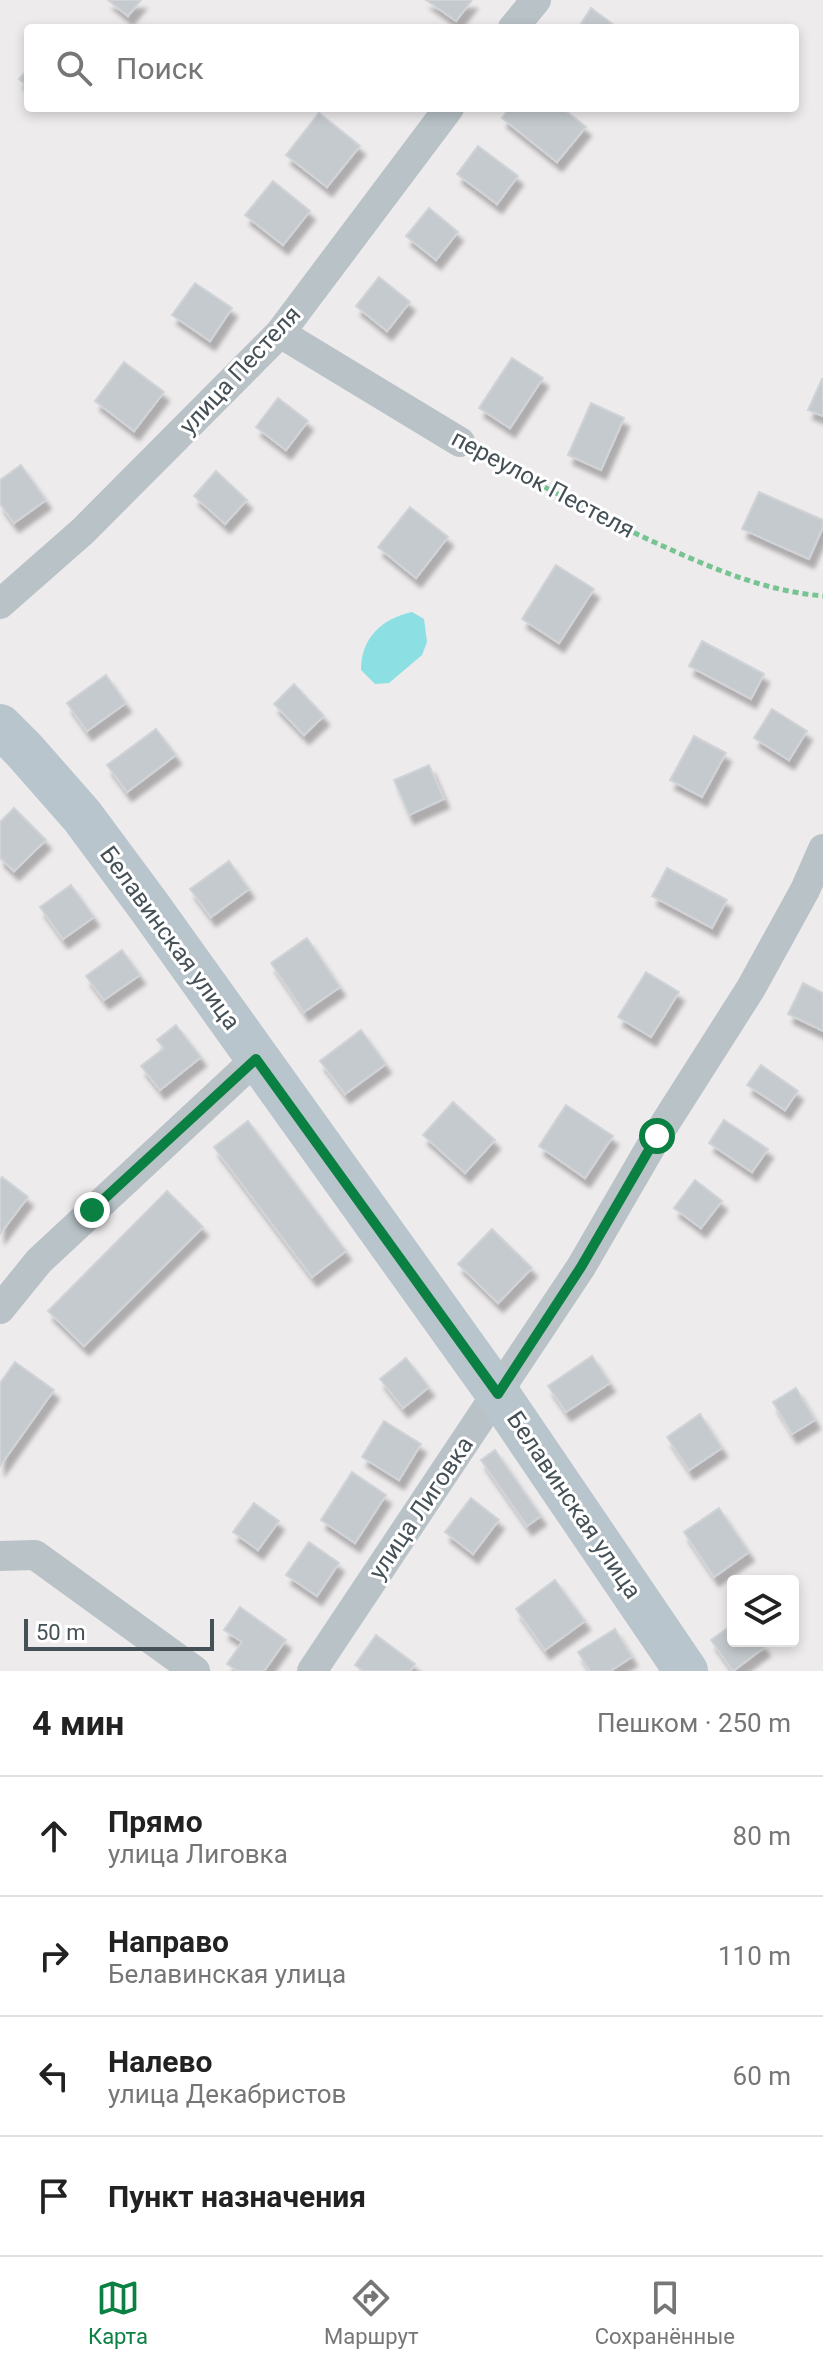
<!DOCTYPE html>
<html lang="ru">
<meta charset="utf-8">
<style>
body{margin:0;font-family:Roboto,sans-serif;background:#f2f2f2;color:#222}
.controls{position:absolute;right:24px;bottom:24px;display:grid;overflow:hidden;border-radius:8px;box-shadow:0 4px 12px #0003}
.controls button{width:72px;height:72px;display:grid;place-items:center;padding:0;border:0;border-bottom:2px solid #e0e0e0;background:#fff;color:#222;font:40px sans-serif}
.scale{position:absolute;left:24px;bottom:20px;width:190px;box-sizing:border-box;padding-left:8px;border:4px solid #455157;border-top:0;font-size:22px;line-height:28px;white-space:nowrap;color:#455157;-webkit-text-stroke:6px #fff;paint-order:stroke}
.stop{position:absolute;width:24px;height:24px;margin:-18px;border:6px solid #0b8043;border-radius:50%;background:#fff}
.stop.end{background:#0b8043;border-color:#fff;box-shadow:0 2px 8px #0008}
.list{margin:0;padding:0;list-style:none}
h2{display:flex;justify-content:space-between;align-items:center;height:104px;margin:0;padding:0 32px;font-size:34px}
h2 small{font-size:26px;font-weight:400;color:#767676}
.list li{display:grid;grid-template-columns:52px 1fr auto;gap:24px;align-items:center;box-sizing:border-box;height:120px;padding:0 32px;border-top:2px solid #e0e0e0}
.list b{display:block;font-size:30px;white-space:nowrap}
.list p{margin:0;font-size:26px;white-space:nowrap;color:#767676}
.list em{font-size:26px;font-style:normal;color:#767676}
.icon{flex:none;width:44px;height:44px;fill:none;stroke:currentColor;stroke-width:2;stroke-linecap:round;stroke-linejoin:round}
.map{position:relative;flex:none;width:823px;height:1671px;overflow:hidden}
.search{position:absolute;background:#fff;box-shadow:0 4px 12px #0003;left:24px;right:24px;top:24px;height:88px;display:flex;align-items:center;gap:20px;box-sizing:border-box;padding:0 28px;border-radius:8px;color:#767676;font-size:30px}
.sheet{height:584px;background:#fff}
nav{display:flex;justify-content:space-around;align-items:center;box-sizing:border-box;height:112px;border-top:2px solid #e0e0e0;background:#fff;font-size:22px;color:#767676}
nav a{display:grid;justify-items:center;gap:4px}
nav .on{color:#0b8043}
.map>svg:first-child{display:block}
.water{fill:#8cdfe3}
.building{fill:#c5cace;stroke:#d0d3d7;stroke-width:2;filter:url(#shadow)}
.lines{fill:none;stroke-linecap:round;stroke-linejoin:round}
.path{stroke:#77c492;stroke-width:5;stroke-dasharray:6 4;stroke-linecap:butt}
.street{stroke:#b8c2c7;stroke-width:30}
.secondary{stroke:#b8c5cc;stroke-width:44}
.route{stroke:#0b8043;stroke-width:10}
.labels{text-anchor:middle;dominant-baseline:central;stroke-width:6;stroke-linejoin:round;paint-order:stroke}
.street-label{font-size:24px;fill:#455157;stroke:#fff}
</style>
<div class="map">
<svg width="823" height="1671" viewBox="0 0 823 1671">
<defs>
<filter id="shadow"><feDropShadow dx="5" dy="9" stdDeviation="2" flood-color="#0004"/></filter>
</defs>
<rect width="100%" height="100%" fill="#eeebec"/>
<path class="water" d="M412,612L424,619L427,642L422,655L389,683L375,684L361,670C361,638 381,619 412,612Z"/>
<g class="building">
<polygon points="108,0 141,0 128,16"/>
<polygon points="426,0 472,0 456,21"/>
<polygon points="591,8 618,28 578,28"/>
<polygon points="28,69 28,87 19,79"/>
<polygon points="509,108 562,108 586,127 557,162 502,118"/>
<polygon points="319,113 360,146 327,187 286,155"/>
<polygon points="478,146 518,176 497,204 457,174"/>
<polygon points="273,181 310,211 283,245 245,215"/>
<polygon points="429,208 458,232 436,260 406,236"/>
<polygon points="379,277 410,302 387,331 356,306"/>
<polygon points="195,283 232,308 210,341 172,315"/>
<polygon points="512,358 543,378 510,428 479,408"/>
<polygon points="124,362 164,392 134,431 95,401"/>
<polygon points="822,379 823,380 823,416 808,410"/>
<polygon points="278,398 308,421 286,450 256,427"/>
<polygon points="591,403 624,418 601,470 568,455"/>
<polygon points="21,465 46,500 14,523 0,504 0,480"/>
<polygon points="216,471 247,500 225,524 194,496"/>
<polygon points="759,492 823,520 823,527 809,559 742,529"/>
<polygon points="410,507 448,537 416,578 378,547"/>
<polygon points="556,565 594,589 559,643 522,619"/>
<polygon points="702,641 764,674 751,699 689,666"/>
<polygon points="106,675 126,703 87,731 67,703"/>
<polygon points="294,684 324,716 304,735 274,704"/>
<polygon points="772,709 807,731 789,760 754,738"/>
<polygon points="156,729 176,755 127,792 107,765"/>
<polygon points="694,736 726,753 702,797 670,780"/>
<polygon points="429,765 444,799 409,815 394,780"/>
<polygon points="14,808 46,840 14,871 0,858 0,822"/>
<polygon points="229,861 249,889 211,917 190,889"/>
<polygon points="667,868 727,900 712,928 652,896"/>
<polygon points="71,885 94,917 63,939 40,907"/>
<polygon points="307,938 340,987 304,1012 271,963"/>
<polygon points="122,950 140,975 104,1000 86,976"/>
<polygon points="646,972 679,992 651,1037 618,1017"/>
<polygon points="803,983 823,993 823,1031 788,1014"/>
<polygon points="176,1025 201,1057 160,1090 141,1066 164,1048 157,1040"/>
<polygon points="361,1030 386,1064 345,1094 320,1061"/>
<polygon points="761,1065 798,1091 785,1110 747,1085"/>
<polygon points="453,1102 495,1140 465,1173 423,1135"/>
<polygon points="566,1105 613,1136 585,1178 539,1146"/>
<polygon points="724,1120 768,1149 752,1172 709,1143"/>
<polygon points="248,1121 346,1251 312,1277 214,1147"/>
<polygon points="2,1177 28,1197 0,1234 0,1180"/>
<polygon points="695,1180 722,1201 701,1228 674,1208"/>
<polygon points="167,1191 203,1227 84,1346 48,1311"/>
<polygon points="492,1229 532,1268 498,1303 458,1264"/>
<polygon points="592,1356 610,1383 566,1412 548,1386"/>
<polygon points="406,1358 429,1387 403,1408 380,1379"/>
<polygon points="15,1362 54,1390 0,1466 0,1383"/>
<polygon points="796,1388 815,1420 792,1434 773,1402"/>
<polygon points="700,1414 722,1448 689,1470 667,1437"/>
<polygon points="384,1421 421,1444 399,1480 362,1457"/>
<polygon points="495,1450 541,1516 527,1526 481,1460"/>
<polygon points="352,1472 386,1495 355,1543 321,1520"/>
<polygon points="471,1498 499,1520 473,1554 445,1532"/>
<polygon points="254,1503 279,1521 258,1550 233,1532"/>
<polygon points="719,1508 749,1552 714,1577 684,1532"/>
<polygon points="309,1542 339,1563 317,1596 286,1575"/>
<polygon points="555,1580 585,1621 545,1650 516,1609"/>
<polygon points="240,1607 286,1640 264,1671 238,1671 227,1664 242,1642 224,1630"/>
<polygon points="733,1624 733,1641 761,1641 765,1647 733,1671 711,1640"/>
<polygon points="615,1629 632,1657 610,1671 590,1671 578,1652"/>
<polygon points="376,1635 415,1664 410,1671 363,1671 355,1665"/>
</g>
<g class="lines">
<path class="path" d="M483,454C543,486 602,519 665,547C716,570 766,591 823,596"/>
<g class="street">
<polyline points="513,28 536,0"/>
<polyline points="280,333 460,442"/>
<polyline points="0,604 83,531 280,333 449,108"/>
<polyline points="0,1309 39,1261 256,1059"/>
<polyline points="0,1556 35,1555 195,1671"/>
<polyline points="312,1671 581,1267 657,1136 751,988 805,890 823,849"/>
</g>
<polyline class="secondary" points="0,726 24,750 82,816 148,905 498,1394 686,1671"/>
</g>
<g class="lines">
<polyline class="route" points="92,1210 256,1059 498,1394 581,1267 657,1136"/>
</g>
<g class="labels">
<g class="street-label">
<text transform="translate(240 370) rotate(-47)">улица Пестеля</text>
<text transform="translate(543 484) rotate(28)">переулок Пестеля</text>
<text transform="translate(170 938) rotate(54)">Белавинская улица</text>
<text transform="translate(574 1505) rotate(56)">Белавинская улица</text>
<text transform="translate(421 1508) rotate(-56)">улица Лиговка</text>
</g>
</g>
</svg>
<div class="controls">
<button><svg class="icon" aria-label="layers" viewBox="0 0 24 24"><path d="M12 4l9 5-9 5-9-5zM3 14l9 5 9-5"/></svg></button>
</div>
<div class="scale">50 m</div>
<div class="stop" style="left:657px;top:1136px"></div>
<div class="stop end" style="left:92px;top:1210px"></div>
<div class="search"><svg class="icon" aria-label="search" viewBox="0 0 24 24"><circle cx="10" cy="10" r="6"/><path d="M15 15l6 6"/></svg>Поиск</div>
</div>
<section class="sheet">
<h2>4 мин<small>Пешком · 250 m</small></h2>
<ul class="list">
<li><svg class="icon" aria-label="ahead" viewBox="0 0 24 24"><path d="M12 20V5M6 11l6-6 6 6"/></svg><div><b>Прямо</b><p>улица Лиговка</p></div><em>80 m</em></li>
<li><svg class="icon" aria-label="right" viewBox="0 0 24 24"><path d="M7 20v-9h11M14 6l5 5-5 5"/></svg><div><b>Направо</b><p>Белавинская улица</p></div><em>110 m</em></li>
<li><svg class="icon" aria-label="left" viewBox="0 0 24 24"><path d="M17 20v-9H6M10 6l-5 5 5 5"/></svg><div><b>Налево</b><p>улица Декабристов</p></div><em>60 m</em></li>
<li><svg class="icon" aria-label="arrive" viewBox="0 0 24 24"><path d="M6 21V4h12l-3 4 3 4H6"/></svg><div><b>Пункт назначения</b></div></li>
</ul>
</section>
<nav>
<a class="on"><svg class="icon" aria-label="map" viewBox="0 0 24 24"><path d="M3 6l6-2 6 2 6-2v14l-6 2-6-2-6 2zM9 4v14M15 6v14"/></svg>Карта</a>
<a><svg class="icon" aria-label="directions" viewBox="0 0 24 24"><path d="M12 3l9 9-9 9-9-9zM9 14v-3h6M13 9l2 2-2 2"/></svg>Маршрут</a>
<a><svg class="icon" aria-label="saved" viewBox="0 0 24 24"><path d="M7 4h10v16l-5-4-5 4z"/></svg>Сохранённые</a>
</nav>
